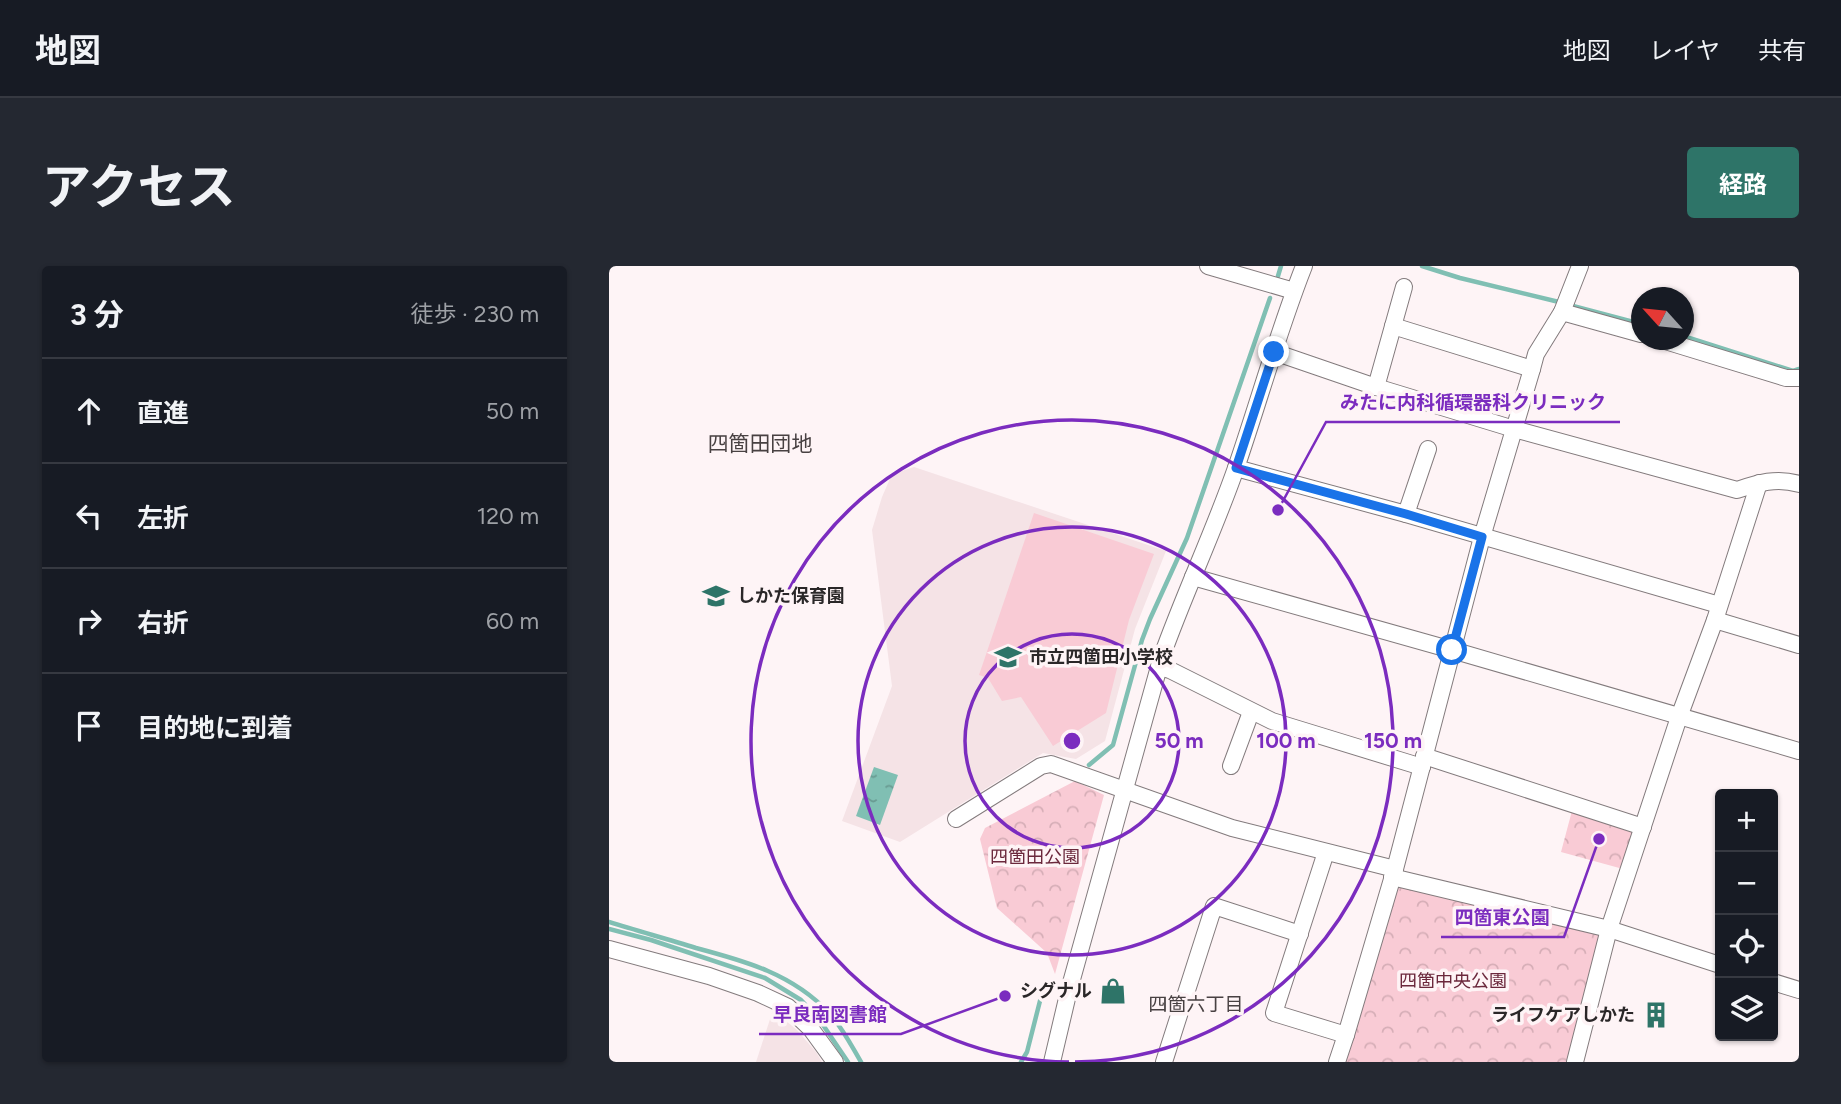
<!DOCTYPE html>
<html lang="ja">
<meta charset="utf-8">
<style>
body{margin:0;font-family:Figtree,"Noto Sans JP",sans-serif;background:#242831;color:#f1f3f6}
.controls{position:absolute;right:21px;bottom:21px;display:grid;overflow:hidden;border-radius:7px;box-shadow:0 2px 5px #0004}
.controls button{width:63px;height:63px;display:grid;place-items:center;padding:0;border:0;border-bottom:2px solid #363941;background:#171b24;color:#f1f3f6;font:35px sans-serif}
.compass{position:absolute;left:1022px;top:21px;width:63px;height:63px;border-radius:50%;background:#171b24;box-shadow:0 2px 5px #0004;rotate:297deg}
.stop{position:absolute;width:21px;height:21px;margin:-16px;border:5px solid #1a73e8;border-radius:50%;background:#fff}
.stop.end{background:#1a73e8;border-color:#fff;box-shadow:0 2px 7px #0008}
.list{margin:0;padding:0;list-style:none}
h2{display:flex;justify-content:space-between;align-items:center;height:91px;margin:0;padding:0 28px;font-size:30px}
h2 small{font-size:23px;font-weight:400;color:#9ea1a6}
.list li{display:grid;grid-template-columns:46px 1fr auto;gap:21px;align-items:center;box-sizing:border-box;height:105px;padding:0 28px;border-top:2px solid #363941}
.list b{display:block;font-size:26px;white-space:nowrap}
.list em{font-size:23px;font-style:normal;color:#9ea1a6}
.icon{flex:none;width:38px;height:38px;fill:none;stroke:currentColor;stroke-width:2;stroke-linecap:round;stroke-linejoin:round}
.map{position:relative;flex:none;width:1190px;height:796px;overflow:hidden;border-radius:7px}
header{display:flex;align-items:center;gap:42px;box-sizing:border-box;height:98px;padding:0 35px;background:#171b24;border-bottom:2px solid #363941}
header strong{font-size:33px}
nav{display:flex;gap:38px;margin-inline-start:auto;font-size:24px}
.intro{display:flex;align-items:center;justify-content:space-between;box-sizing:border-box;height:168px;padding:0 42px}
h1{margin:0;font-size:49px}
.button{padding:18px 32px;border-radius:7px;background:#2e7468;color:#fff;font-size:24px;font-weight:700}
main{display:flex;gap:42px;padding:0 42px}
aside{flex:1;background:#171b24;border-radius:7px;box-shadow:0 2px 5px #0004}
.map>svg:first-child{display:block}
.built{fill:#f5e3e6}
.grass{fill:#f9cbd5}
.forest{fill:url(#forest-crowns)}
.water{fill:url(#water-ripples)}
.lines{fill:none;stroke-linecap:round;stroke-linejoin:round}
.stream{stroke:#80bfb3;stroke-width:4.5}
.minor-casing{stroke:#837b7d;stroke-width:18}
.minor{stroke:#fff;stroke-width:16}
.route{stroke:#1a73e8;stroke-width:9}
.ring{fill:none;stroke:#7b2cbf;stroke-width:3.5}
.labels{text-anchor:middle;dominant-baseline:central;stroke-width:7;stroke-linejoin:round;paint-order:stroke}
.poi-label{font-size:18px;font-weight:bold;fill:#2a2728;stroke:#fef4f6;text-anchor:start}
.park-label{font-size:18px;fill:#6b283c;stroke:#fef4f6}
.neighbourhood-label{font-size:19px;fill:#484142;stroke:#fef4f6}
.quarter-label{font-size:21px;fill:#484142;stroke:#fef4f6}
.centre{fill:#7b2cbf;stroke:#fef4f6;stroke-width:3.5}
.ring-label{font-size:21px;text-anchor:middle;font-weight:bold;fill:#7b2cbf;stroke:#fef4f6;stroke-width:7;stroke-linejoin:round;paint-order:stroke}
.leader{fill:none;stroke:#7b2cbf;stroke-width:2.5}
.callout-dot{fill:#7b2cbf;stroke:#fef4f6;stroke-width:2.5}
.callout-label{font-size:19px;text-anchor:middle;font-weight:bold;fill:#7b2cbf;stroke:#fef4f6;stroke-width:7;stroke-linejoin:round;paint-order:stroke}
</style>
<header>
<strong>地図</strong>
<nav><a>地図</a><a>レイヤ</a><a>共有</a></nav>
</header>
<div class="intro"><h1>アクセス</h1><a class="button">経路</a></div>
<main>
<aside>
<h2>3 分<small>徒歩 · 230 m</small></h2>
<ul class="list">
<li><svg class="icon" aria-label="ahead" viewBox="0 0 24 24"><path d="M12 20V5M6 11l6-6 6 6"/></svg><div><b>直進</b></div><em>50 m</em></li>
<li><svg class="icon" aria-label="left" viewBox="0 0 24 24"><path d="M17 20v-9H6M10 6l-5 5 5 5"/></svg><div><b>左折</b></div><em>120 m</em></li>
<li><svg class="icon" aria-label="right" viewBox="0 0 24 24"><path d="M7 20v-9h11M14 6l5 5-5 5"/></svg><div><b>右折</b></div><em>60 m</em></li>
<li><svg class="icon" aria-label="arrive" viewBox="0 0 24 24"><path d="M6 21V4h12l-3 4 3 4H6"/></svg><div><b>目的地に到着</b></div></li>
</ul>
</aside>
<div class="map">
<svg width="1190" height="796" viewBox="0 0 1190 796">
<defs>
<pattern id="forest-crowns" width="20" height="18" patternUnits="userSpaceOnUse" patternTransform="scale(1.75)"><rect width="20" height="18" fill="#f9cbd5"/><path d="M2 6a3 3 0 1 1 6 0M12 15a3 3 0 1 1 6 0" fill="none" stroke="#d6aeb7"/></pattern>
<pattern id="water-ripples" width="26" height="14" patternUnits="userSpaceOnUse" patternTransform="scale(1.75)"><rect width="26" height="14" fill="#80bfb3"/><path d="M2 4q2-2 4 0t4 0M15 11q2-2 4 0t4 0" fill="none" stroke="#699b92"/></pattern>
</defs>
<rect width="100%" height="100%" fill="#fef4f6"/>
<g class="built">
<polygon points="305,201 557,285 526,363 496,475 467,493 434,487 291,576 233,555 283,420 263,264 273,231 283,208"/>
<polygon points="164,744 188,764 207,786 213,796 147,796"/>
</g>
<polygon class="grass" points="425,247 545,288 520,354 497,447 444,480 412,431 393,435 379,412 370,409"/>
<g class="forest">
<polygon points="466,515 495,529 446,708 438,687 388,642 371,573 376,562"/>
<polygon points="964,541 1029,560 1014,603 952,586"/>
<polygon points="788,619 992,665 957,796 735,796"/>
</g>
<polygon class="water" points="265,501 289,509 271,559 247,550"/>
<g class="lines">
<g class="stream">
<polyline points="813,0 851,12 950,36"/>
<polyline points="669,10 672,0"/>
<polyline points="964,40 1032,58"/>
<polyline points="1074,70 1184,105 1190,103"/>
<polyline points="480,499 504,479 533,374 541,353 578,272 661,32"/>
<path d="M0,656C29,665 58,673 87,682C136,695 184,708 220,747C233,761 242,779 252,796"/>
<polyline points="0,663 42,674 156,712 192,734 210,753 239,796"/>
<polyline points="412,796 418,786 433,727"/>
</g>
<g class="minor-casing">
<g id="minor">
<polyline points="599,0 685,25"/>
<polyline points="953,46 1032,68"/>
<polyline points="784,60 923,103"/>
<polyline points="1053,74 1177,112 1190,112"/>
<path d="M665,86L767,121L905,163L1128,224C1149,217 1168,211 1190,218"/>
<polyline points="767,121 795,21"/>
<polyline points="627,202 797,248 1110,339"/>
<polyline points="797,248 819,183"/>
<polyline points="584,311 843,384 1190,485"/>
<polyline points="1106,354 1190,379"/>
<polyline points="550,401 561,404 663,455 813,501"/>
<polyline points="815,490 1034,561"/>
<polyline points="622,500 642,446"/>
<polyline points="347,553 432,500 442,498 623,562 786,603"/>
<polyline points="717,586 665,747 737,769"/>
<polyline points="783,611 1000,663 1111,699"/>
<polyline points="0,683 100,710 149,727 179,741 202,763 226,796"/>
<polyline points="1164,716 1190,724"/>
<path d="M443,796L460,724L553,390C576,326 605,265 627,202C650,135 669,66 695,0"/>
<polyline points="555,796 605,640 691,668"/>
<polyline points="728,796 737,769 786,603 873,271 923,103 927,88 953,46 971,0"/>
<polyline points="966,796 1000,663 1070,451 1106,354 1150,217"/>
</g>
</g>
<use href="#minor" class="minor"/>
</g>
<g class="lines">
<polyline class="route" points="665,86 627,202 797,248 873,271 843,384"/>
</g>
<g class="ring">
<circle cx="463" cy="475" r="107"/>
<circle cx="463" cy="475" r="214"/>
<path d="M460 796A321 321 0 1 1 466 796"/>
</g>
<defs>
<g id="school-bare" transform="scale(2.1)"><path d="M0-5L7-2L0 1L-7-2ZM-4 1L0 2.5L4 1V4Q0 6-4 4Z" fill="#2e7468" stroke="#fef4f6" stroke-width="2.5" paint-order="stroke"/></g>
<g id="shop-bare" transform="scale(2.1)"><path d="M-5-2.5h2.3a2.7 3.5 0 0 1 5.4 0H5L5.5 6h-11ZM-1.5-2.5h3a1.5 2.3 0 0 0-3 0Z" fill="#2e7468" stroke="#fef4f6" stroke-width="2.5" paint-order="stroke"/></g>
<g id="building-bare" transform="scale(2.1)"><path d="M-4-6H4V6H1V3H-1V6H-4ZM-2.5-4.3h1.7v1.8h-1.7ZM.8-4.3h1.7v1.8H.8ZM-2.5-1h1.7V.8h-1.7ZM.8-1h1.7V.8H.8Z" fill="#2e7468" stroke="#fef4f6" stroke-width="2.5" paint-order="stroke"/></g>
</defs>
<g fill-rule="evenodd">
<use href="#school-bare" x="107" y="330"/>
<use href="#school-bare" x="399" y="391"/>
<use href="#shop-bare" x="504" y="725"/>
<use href="#building-bare" x="1047" y="749"/>
</g>
<g class="labels">
<g class="poi-label">
<text x="128" y="330">しかた保育園</text>
<text x="420" y="391">市立四箇田小学校</text>
<text x="483" y="725" text-anchor="end">シグナル</text>
<text x="1026" y="749" text-anchor="end">ライフケアしかた</text>
</g>
<g class="park-label">
<text x="426" y="591">四箇田公園</text>
<text x="844" y="715">四箇中央公園</text>
</g>
<g class="neighbourhood-label">
<text x="587" y="738">四箇六丁目</text>
</g>
<g class="quarter-label">
<text x="151" y="177">四箇田団地</text>
</g>
</g>
<circle cx="463" cy="475" r="10" class="centre"/>
<g class="ring-label">
<text x="570" y="482">50 m</text>
<text x="677" y="482">100 m</text>
<text x="784" y="482">150 m</text>
</g>
<path class="leader" d="M669 244L717 156H1011M990 573L955 671H832M396 730L292 768H150"/>
<g class="callout-dot">
<circle cx="669" cy="244" r="7"/>
<circle cx="990" cy="573" r="7"/>
<circle cx="396" cy="730" r="7"/>
</g>
<g class="callout-label">
<text x="864" y="143">みたに内科循環器科クリニック</text>
<text x="893" y="658">四箇東公園</text>
<text x="221" y="755">早良南図書館</text>
</g>
</svg>
<div class="controls">
<button>+</button>
<button>−</button>
<button><svg class="icon" aria-label="locate" viewBox="0 0 24 24"><circle cx="12" cy="12" r="6"/><path d="M12 2v4M12 18v4M2 12h4M18 12h4"/></svg></button>
<button><svg class="icon" aria-label="layers" viewBox="0 0 24 24"><path d="M12 4l9 5-9 5-9-5zM3 14l9 5 9-5"/></svg></button>
</div>
<svg class="compass" viewBox="-18 -18 36 36"><path d="M0-13l5 13h-10z" fill="#e53935"/><path d="M0 13l5-13h-10z" fill="#9ea1a6"/></svg>
<div class="stop" style="left:843px;top:384px"></div>
<div class="stop end" style="left:665px;top:86px"></div>
</div>
</main>
